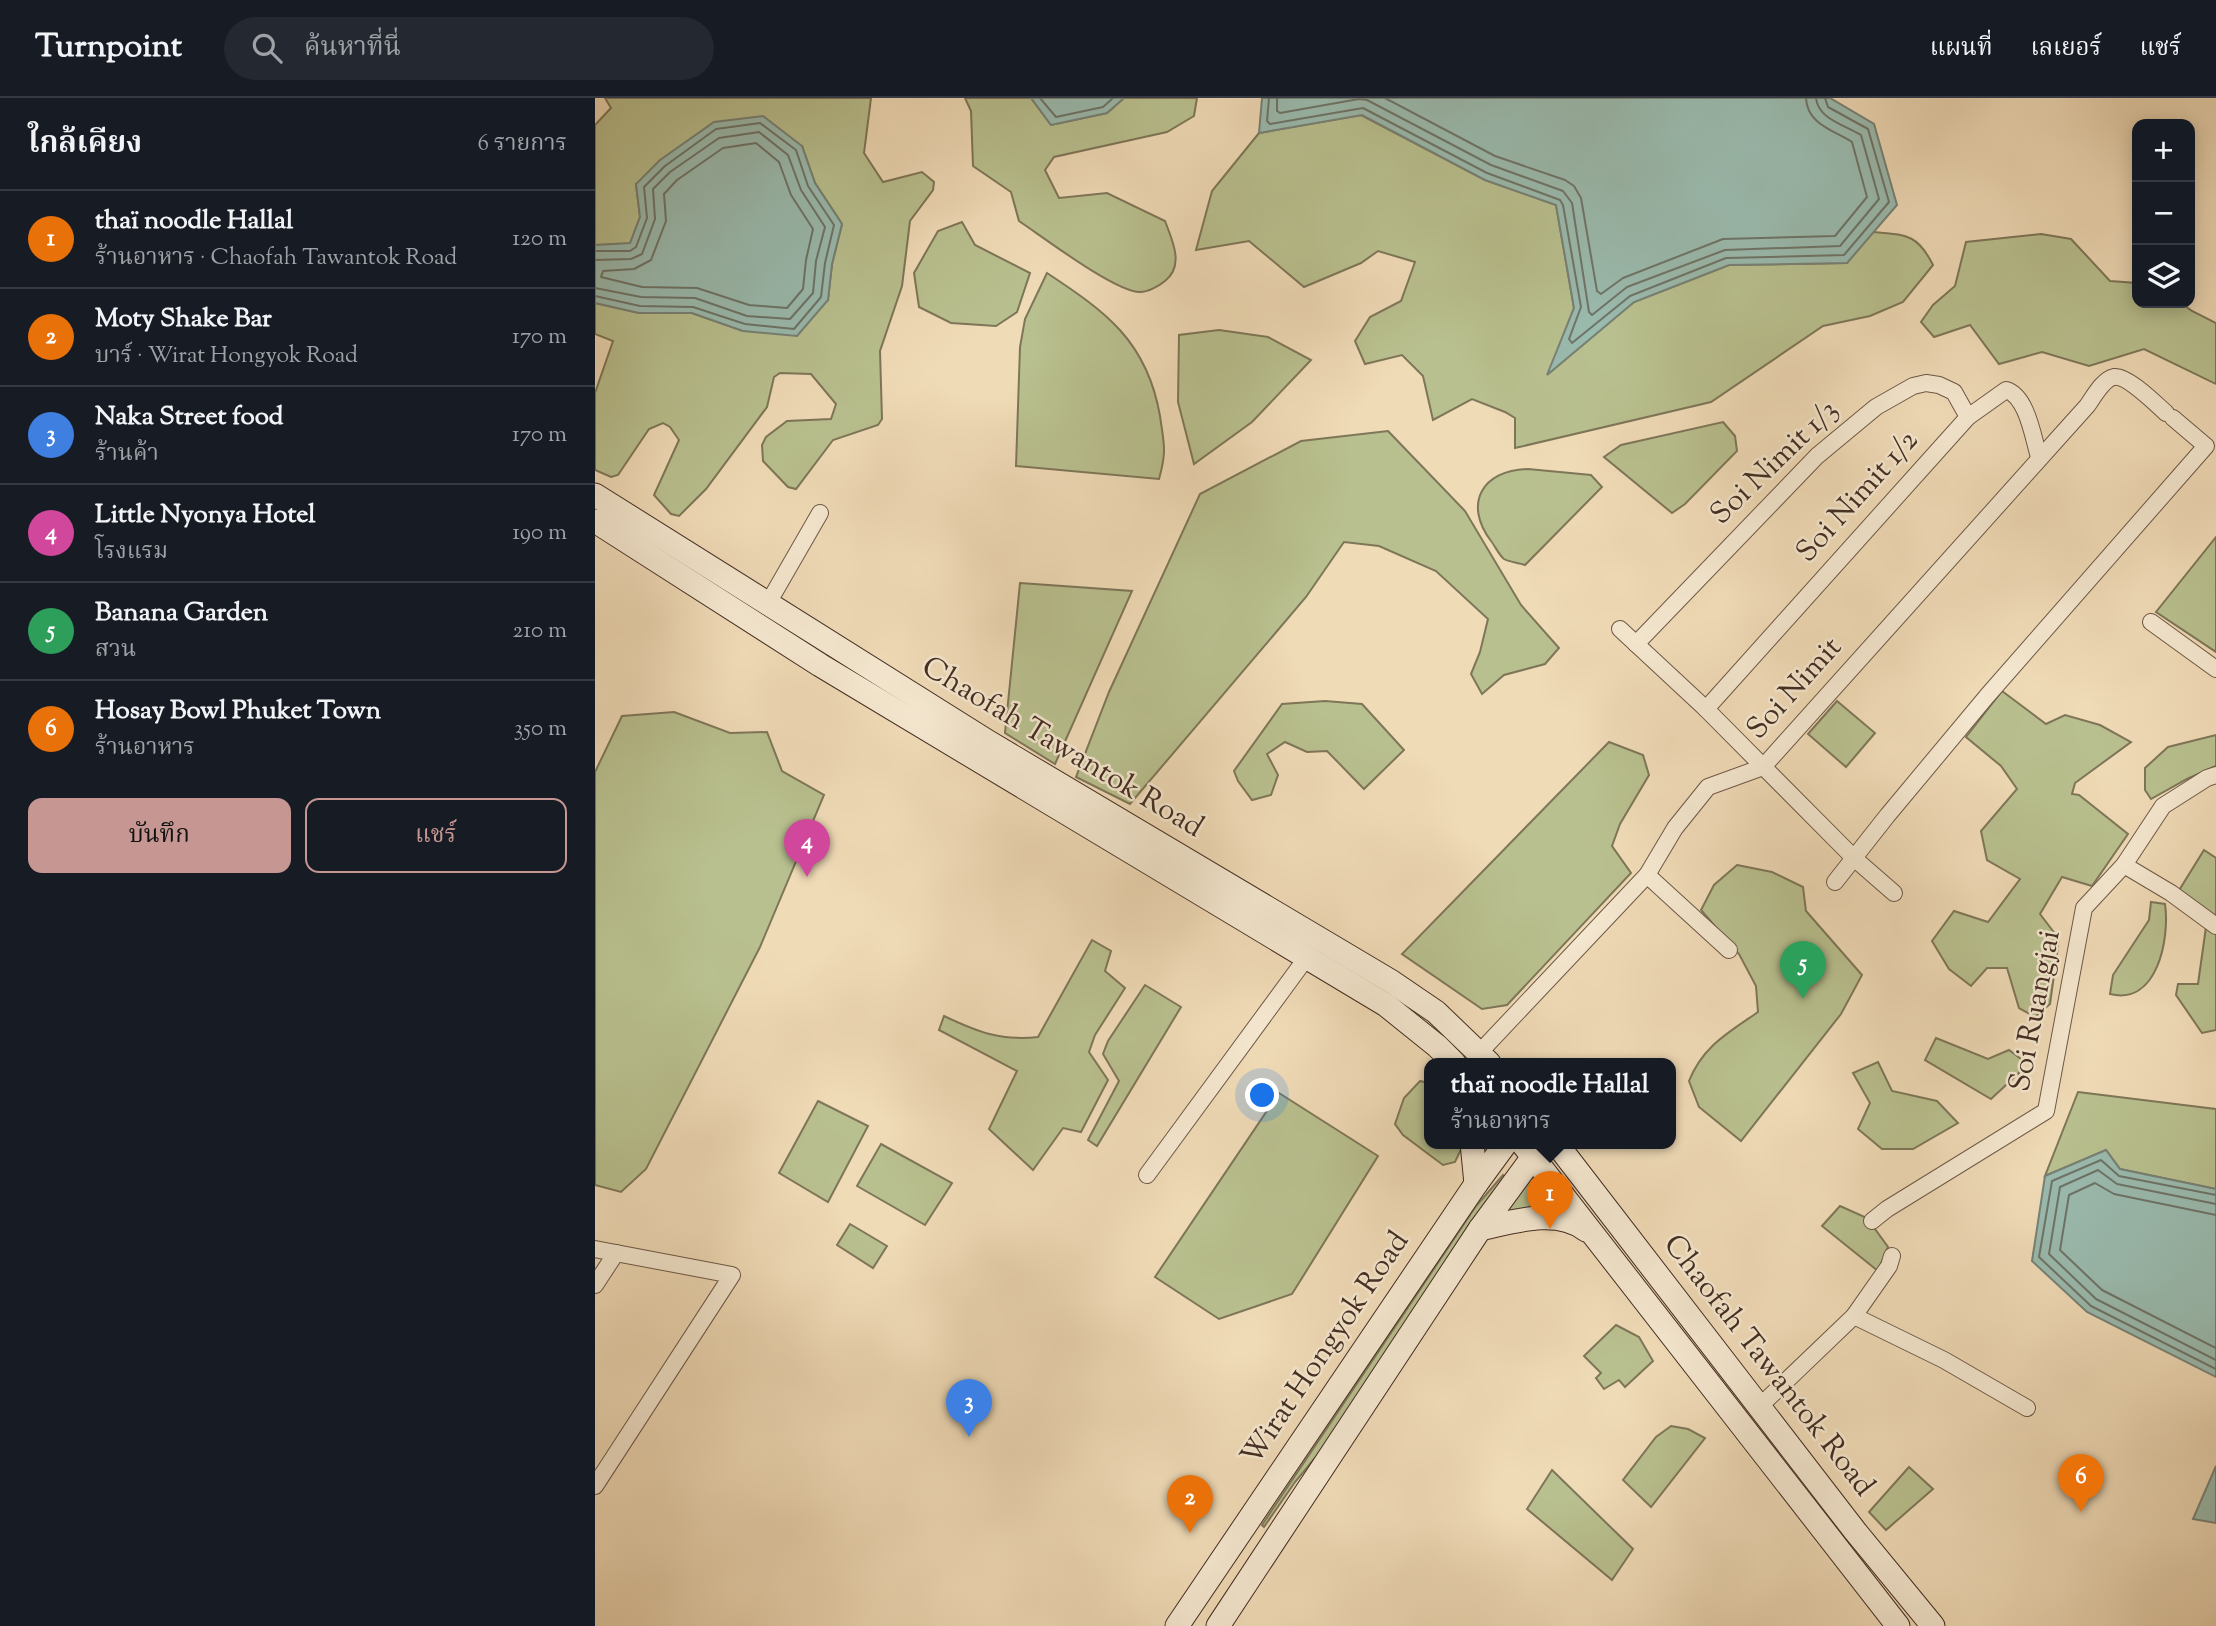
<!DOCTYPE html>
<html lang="th">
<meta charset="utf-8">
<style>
body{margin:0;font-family:"Sorts Mill Goudy","Noto Serif Thai",serif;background:#242831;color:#f1f3f6}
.controls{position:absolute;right:21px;top:21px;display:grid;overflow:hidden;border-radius:14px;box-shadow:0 4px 18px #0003}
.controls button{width:63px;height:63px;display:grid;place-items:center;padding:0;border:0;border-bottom:2px solid #363941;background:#171b24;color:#f1f3f6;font:35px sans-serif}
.you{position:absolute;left:668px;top:998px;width:24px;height:24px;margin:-18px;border:5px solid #fff;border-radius:50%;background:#1a73e8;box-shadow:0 0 0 10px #1a73e833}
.badge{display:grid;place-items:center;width:46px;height:46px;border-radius:50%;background:#c59692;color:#fff;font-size:23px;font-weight:700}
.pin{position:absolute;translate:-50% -58px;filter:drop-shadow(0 2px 4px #0008)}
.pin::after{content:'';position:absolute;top:37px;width:24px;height:21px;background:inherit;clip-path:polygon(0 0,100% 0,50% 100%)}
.popup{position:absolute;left:829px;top:960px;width:252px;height:91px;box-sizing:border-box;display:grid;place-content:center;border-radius:14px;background:#171b24;filter:drop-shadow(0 2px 5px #0005);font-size:23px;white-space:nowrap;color:#9ea1a6}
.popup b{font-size:26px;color:#f1f3f6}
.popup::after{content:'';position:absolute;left:50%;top:100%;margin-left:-14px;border:14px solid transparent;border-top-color:#171b24}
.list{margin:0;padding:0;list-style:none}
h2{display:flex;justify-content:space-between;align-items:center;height:91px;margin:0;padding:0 28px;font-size:30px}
h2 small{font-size:23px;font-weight:400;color:#9ea1a6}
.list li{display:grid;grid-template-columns:46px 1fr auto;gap:21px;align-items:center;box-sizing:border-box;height:98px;padding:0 28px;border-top:2px solid #363941}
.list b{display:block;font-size:26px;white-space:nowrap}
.list p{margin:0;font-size:23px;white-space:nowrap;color:#9ea1a6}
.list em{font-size:23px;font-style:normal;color:#9ea1a6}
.actions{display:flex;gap:14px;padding:21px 28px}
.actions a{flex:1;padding:16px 0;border:2px solid #c59692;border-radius:14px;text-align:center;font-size:24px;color:#c59692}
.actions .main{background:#c59692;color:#111}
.icon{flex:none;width:38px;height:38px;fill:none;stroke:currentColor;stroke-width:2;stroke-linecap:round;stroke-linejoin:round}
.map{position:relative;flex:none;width:1621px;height:1528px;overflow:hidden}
header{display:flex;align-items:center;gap:42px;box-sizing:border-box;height:98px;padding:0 35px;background:#171b24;border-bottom:2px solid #363941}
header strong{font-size:33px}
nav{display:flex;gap:38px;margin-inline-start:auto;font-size:24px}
.search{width:490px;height:63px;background:#242831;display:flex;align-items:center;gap:18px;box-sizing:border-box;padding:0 24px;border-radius:38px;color:#9ea1a6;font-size:26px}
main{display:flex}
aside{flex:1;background:#171b24}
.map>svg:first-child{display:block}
.green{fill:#b9c08f;stroke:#7e7658;stroke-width:2}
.water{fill:#9abbaf;stroke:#778277;stroke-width:2}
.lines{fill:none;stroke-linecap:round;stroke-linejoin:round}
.shore{stroke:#6e7468;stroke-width:2}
.minor-casing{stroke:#6e5847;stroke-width:18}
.secondary-casing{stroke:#432c22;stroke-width:25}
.minor{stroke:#f5e8d0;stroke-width:16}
.secondary{stroke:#f5e8d0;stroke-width:23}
.labels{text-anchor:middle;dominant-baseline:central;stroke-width:5;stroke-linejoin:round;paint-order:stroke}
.street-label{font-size:30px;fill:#432c22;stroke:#f5e8d0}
</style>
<header>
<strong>Turnpoint</strong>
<div class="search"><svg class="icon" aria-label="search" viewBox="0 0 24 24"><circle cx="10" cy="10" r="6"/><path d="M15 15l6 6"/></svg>ค้นหาที่นี่</div>
<nav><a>แผนที่</a><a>เลเยอร์</a><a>แชร์</a></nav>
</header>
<main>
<aside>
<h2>ใกล้เคียง<small>6 รายการ</small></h2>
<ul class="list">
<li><span class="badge" style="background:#e8710a">1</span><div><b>thaï noodle Hallal</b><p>ร้านอาหาร · Chaofah Tawantok Road</p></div><em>120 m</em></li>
<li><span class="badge" style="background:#e8710a">2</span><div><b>Moty Shake Bar</b><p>บาร์ · Wirat Hongyok Road</p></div><em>170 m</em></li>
<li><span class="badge" style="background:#3f7fe0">3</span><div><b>Naka Street food</b><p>ร้านค้า</p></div><em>170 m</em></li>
<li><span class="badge" style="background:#d1479c">4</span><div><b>Little Nyonya Hotel</b><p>โรงแรม</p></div><em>190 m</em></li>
<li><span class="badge" style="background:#2e9e5b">5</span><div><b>Banana Garden</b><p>สวน</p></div><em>210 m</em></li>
<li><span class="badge" style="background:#e8710a">6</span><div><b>Hosay Bowl Phuket Town</b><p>ร้านอาหาร</p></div><em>350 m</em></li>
</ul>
<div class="actions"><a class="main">บันทึก</a><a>แชร์</a></div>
</aside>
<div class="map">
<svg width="1621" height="1528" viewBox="0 0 1621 1528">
<rect width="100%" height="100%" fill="#f0dbb7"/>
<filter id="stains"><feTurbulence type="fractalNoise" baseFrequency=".00286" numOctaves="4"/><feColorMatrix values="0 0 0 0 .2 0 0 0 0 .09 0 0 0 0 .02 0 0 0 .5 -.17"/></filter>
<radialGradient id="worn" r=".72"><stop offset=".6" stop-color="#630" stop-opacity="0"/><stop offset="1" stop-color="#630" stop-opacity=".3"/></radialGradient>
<g class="green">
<polygon points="10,0 276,0 269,55 288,84 327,74 339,84 338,92 315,123 307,188 285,253 287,321 283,327 238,342 201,391 193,389 168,363 167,347 171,339 192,323 236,321 241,306 216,276 185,275 179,279 172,309 111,391 84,418 76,416 59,397 84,342 75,329 68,325 54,331 23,377 16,379 0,372 0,295 18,243 0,236 0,205 44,215 97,215 148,233 233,202 237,166 247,126 220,85 207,48 41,86 45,119 35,146 0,147 0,27 16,10"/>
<path d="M370,0H436L456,27L512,15L529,0H602L599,18L572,34L459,59L450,72L464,100L512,95L570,123C577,142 590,167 570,183C564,188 553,194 545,194C520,194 448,139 424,123L416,94L378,68L376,13Z"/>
<path d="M766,17L890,82L961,107L979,210L953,276L1039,204L1134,167L1252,165L1278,134C1310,137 1322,135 1338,167L1308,204L1275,218L1228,228L1116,304L920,350V320L910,314L877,301L838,322L828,278L807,257L770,266L760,243L775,219L806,203L820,164L783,153L766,165L709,189L654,143L601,152L617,93L664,35Z"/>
<polygon points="367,124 380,147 435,175 422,214 401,228 356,225 324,209 319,175 343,133"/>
<polygon points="1446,136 1476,141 1515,183 1542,185 1542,205 1586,205 1597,213 1621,225 1621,286 1549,251 1494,268 1447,254 1404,266 1375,227 1339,239 1326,224 1338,207 1360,188 1371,144"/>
<path d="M452,175C511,214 552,243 565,318C569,346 572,353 564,381L421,368L425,249L430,221Z"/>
<polygon points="624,232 673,239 716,262 657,324 599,366 583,304 584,237"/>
<polygon points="1128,324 1140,338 1142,353 1090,406 1077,415 1009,359 1026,347"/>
<polygon points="793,333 870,413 926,507 964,550 950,566 909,577 887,596 876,576 885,554 893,521 841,473 784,448 749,444 711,499 535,706 481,679 514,594 605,396 706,343"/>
<path d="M933,371L996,377L1007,389L930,467C924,465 914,464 909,461C904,457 900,448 896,443C868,406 887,372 933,371Z"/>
<polygon points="1621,439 1621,554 1561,514"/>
<polygon points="425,485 537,493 460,666 410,635"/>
<polygon points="1407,593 1451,626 1470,617 1505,627 1536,644 1480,685 1477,696 1484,697 1533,736 1497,788 1467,779 1445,816 1464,841 1455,906 1440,919 1424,910 1412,870 1392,870 1376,888 1354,871 1337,843 1359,813 1393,824 1425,781 1392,762 1386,733 1422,691 1406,668 1371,639"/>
<polygon points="730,603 767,606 809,652 769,691 732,653 712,654 690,644 672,656 683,677 676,697 657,702 643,683 639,673 687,606"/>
<polygon points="1242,603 1280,635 1251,669 1213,636"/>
<polygon points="79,614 135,635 172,634 187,673 229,697 165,849 51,1071 26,1094 0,1087 0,674 27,618"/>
<polygon points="1621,637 1621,668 1592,681 1556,701 1550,692 1550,670 1573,649"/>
<polygon points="1014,644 1048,657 1054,677 1025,726 1017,748 1036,775 912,907 887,911 807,856"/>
<polygon points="1609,752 1621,760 1621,822 1583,794"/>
<path d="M1142,767L1177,774L1208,789L1211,813L1267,877L1246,916L1146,1043L1104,1009L1094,983C1108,948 1133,935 1163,914L1161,888L1144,856L1106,812L1119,787Z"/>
<path d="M1556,804L1570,806C1575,841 1562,908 1515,896L1518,877L1554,822Z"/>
<polygon points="1611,829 1621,836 1621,932 1607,935 1581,897 1583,886 1603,886"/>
<path d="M497,842L516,853L510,873L530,890L500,937L494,954L513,982L486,1034L468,1030L438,1072L394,1031L422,973L344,932L349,918C383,934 405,943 443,939Z"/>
<polygon points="550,887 586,909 502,1048 493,1042 524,983 508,956 513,943"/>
<polygon points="1341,940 1393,961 1414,952 1426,961 1426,973 1396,1001 1330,962"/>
<polygon points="1283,964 1297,993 1342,1003 1363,1025 1318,1051 1287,1051 1263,1031 1275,1005 1258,975"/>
<polygon points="825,983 834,985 834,1045 869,1045 860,1064 848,1067 808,1037 800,1026 809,1000"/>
<polygon points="1483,994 1621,1011 1621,1091 1525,1071 1511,1052 1450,1078"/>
<polygon points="684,995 783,1058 697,1196 624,1221 560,1179"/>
<polygon points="223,1003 273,1028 233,1104 184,1075"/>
<polygon points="286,1046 357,1085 330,1127 262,1088"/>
<polygon points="934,1075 964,1112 908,1119"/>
<polygon points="908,1077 910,1079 739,1337 700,1384 669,1429 667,1427 881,1108"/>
<polygon points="1245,1108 1272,1120 1293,1149 1283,1173 1227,1128"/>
<polygon points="255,1126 292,1148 278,1170 242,1147"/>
<polygon points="1021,1227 1044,1239 1058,1263 1030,1289 1024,1282 1009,1291 1001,1280 1006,1275 989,1258"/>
<polygon points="1076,1328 1093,1331 1110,1340 1056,1409 1028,1382 1061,1339"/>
<polygon points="1314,1369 1338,1391 1291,1432 1274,1414"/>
<polygon points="957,1372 1038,1451 1017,1482 932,1411"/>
</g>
<g class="water">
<polygon points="436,0 529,0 512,15 456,27"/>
<polygon points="667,0 1235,0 1279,26 1302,107 1252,165 1134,167 1039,204 952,277 979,210 961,107 890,82 767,17 664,35"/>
<polygon points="168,18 207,48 220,85 247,126 237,166 233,202 202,238 148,233 97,215 44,215 0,205 0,147 35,145 45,119 41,86 65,62 119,24"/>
<polygon points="1511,1052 1525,1071 1621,1091 1621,1279 1492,1214 1437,1163 1450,1078"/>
<polygon points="1621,1368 1621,1425 1598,1421"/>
</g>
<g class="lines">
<g class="shore">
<polyline points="445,0 461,19 508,9 518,0"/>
<polyline points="674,0 672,23 675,26 768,10 892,75 965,102 968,107 986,209 974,241 977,245 1035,198 1131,160 1249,157 1294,104 1273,31 1233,9 1230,0"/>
<path d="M682,0V13L685,15L764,1L772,2L896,67L968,93L977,105L994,214L997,217L1032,189L1130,152L1245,148L1284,101L1266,37C1250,27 1223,21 1221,0"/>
<path d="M790,0L900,58L970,82L979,88L986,100L1002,193L1006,196L1028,180L1128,141L1240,138L1272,99L1257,44C1238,32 1212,26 1211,0"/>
<polygon points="161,45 184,64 196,97 218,131 211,162 208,191 192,210 154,207 102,190 47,189 6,179 8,173 39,171 56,162 71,123 69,96 82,82 128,50"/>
<polyline points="0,153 35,153 41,149 52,120 49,89 70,68 121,31 165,25 201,52 213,88 239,127 230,165 226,199 199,231 150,226 98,209 45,208 0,198"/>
<polyline points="0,162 36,161 47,156 60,121 58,91 75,74 124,40 164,34 193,57 206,92 230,129 221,163 218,195 195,221 152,218 100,200 46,199 0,190"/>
<polyline points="1621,1097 1524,1078 1506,1062 1457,1083 1444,1159 1496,1208 1621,1271"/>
<polyline points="1621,1106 1522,1086 1503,1072 1465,1089 1454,1156 1501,1201 1621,1262"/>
<polyline points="1621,1117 1519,1096 1500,1085 1474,1097 1465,1152 1507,1192 1621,1250"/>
</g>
<g class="minor-casing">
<g id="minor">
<polyline points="172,507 225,415"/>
<polyline points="1556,524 1621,571"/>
<polyline points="1025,531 1111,611 1260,761 1299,795"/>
<polyline points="1041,546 1222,358 1281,309 1318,288 1331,285 1344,287 1359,294 1373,319"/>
<path d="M1111,611L1373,319L1411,292C1432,298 1438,339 1444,359"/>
<polyline points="1529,767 1576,795 1621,828"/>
<polyline points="1052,777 1134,852"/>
<polyline points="1240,784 1292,718 1392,598 1611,348 1578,320"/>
<path d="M885,954L1052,777L1080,730L1113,689L1168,669L1492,308C1498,300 1508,281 1519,279C1532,277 1561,306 1571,315"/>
<polyline points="552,1077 712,859"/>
<polyline points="1277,1123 1292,1111 1451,1013 1489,810 1529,767 1568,708 1612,680 1621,677"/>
<polyline points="0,1151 137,1177 0,1388"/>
<polyline points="0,1187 21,1155"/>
<polyline points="1259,1218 1349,1262 1432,1310"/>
<polyline points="1164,1309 1259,1218 1294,1168 1297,1158"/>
</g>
</g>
<g class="secondary-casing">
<g id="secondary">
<polyline points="0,397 395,645 797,884 841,914 894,965"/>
<polyline points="0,423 225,567 791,907 842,948 859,965"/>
<polyline points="877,1045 881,1086"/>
<polyline points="927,1045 1303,1528"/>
<polyline points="961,1045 1260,1433 1338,1528"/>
<path d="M885,1131C917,1124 962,1109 991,1132"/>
<polyline points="582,1528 881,1086 911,1045"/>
<polyline points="623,1528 885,1131 946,1048"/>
</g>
</g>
<use href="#minor" class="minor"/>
<use href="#secondary" class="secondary"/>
</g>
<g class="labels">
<g class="street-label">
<text transform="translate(1180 365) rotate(-44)">Soi Nimit 1/3</text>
<text transform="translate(1263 399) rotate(-48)">Soi Nimit 1/2</text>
<text transform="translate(1200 591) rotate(-48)">Soi Nimit</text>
<text transform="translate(467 650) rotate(31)">Chaofah Tawantok Road</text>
<text transform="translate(1441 913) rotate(-79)">Soi Ruangjai</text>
<text transform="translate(731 1251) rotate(-56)">Wirat Hongyok Road</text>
<text transform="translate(1173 1268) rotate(52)">Chaofah Tawantok Road</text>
</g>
</g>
<rect width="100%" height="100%" filter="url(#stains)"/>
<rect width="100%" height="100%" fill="url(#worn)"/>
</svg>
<div class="controls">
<button>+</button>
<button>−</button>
<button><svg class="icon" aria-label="layers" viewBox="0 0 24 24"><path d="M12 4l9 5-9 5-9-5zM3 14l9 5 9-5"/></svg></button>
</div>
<div class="you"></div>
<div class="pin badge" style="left:955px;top:1131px;background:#e8710a">1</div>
<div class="popup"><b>thaï noodle Hallal</b>ร้านอาหาร</div>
<div class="pin badge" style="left:595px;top:1435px;background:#e8710a">2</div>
<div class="pin badge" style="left:374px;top:1339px;background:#3f7fe0">3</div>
<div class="pin badge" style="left:212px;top:779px;background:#d1479c">4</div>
<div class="pin badge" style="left:1208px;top:901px;background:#2e9e5b">5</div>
<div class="pin badge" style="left:1486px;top:1414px;background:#e8710a">6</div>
</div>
</main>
